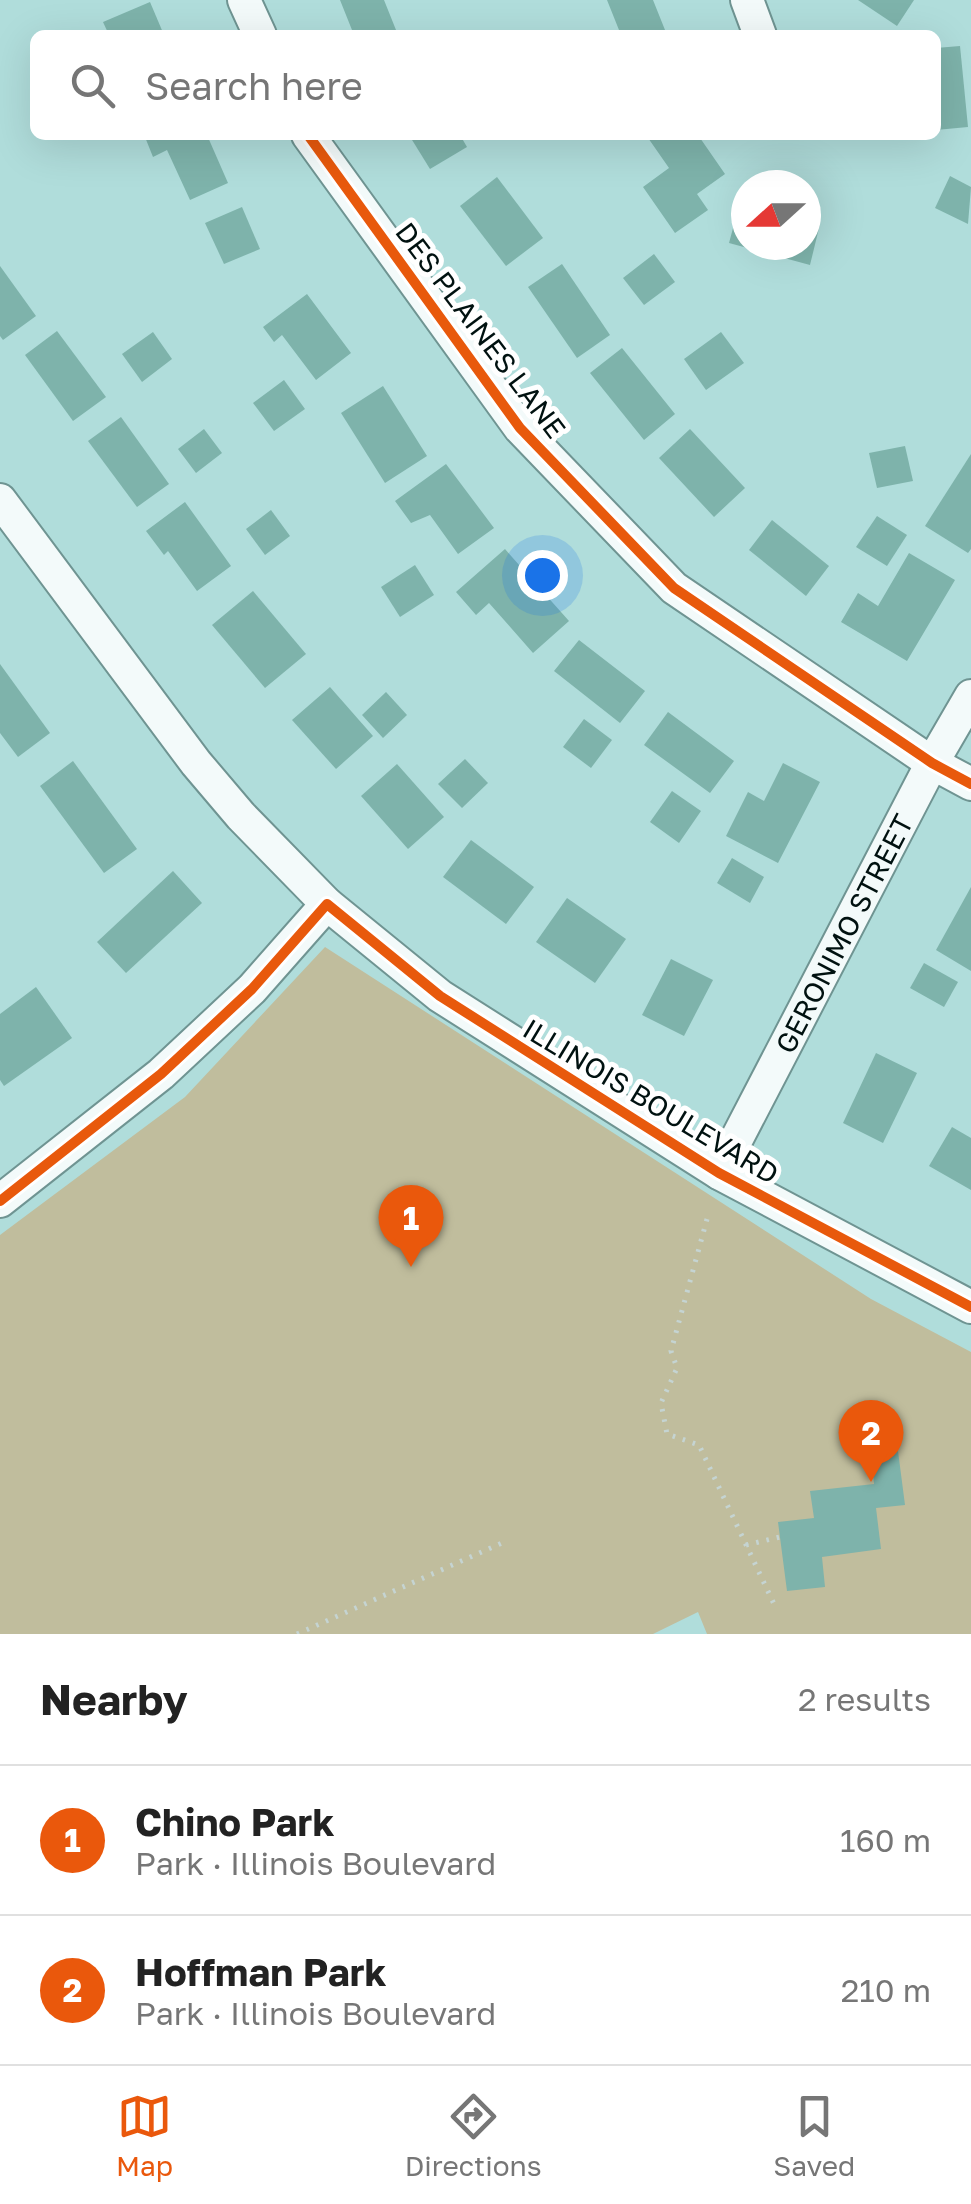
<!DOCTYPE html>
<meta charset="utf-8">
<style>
body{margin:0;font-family:"Golos Text",sans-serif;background:#f2f2f2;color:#222}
.compass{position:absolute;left:731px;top:170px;width:90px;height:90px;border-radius:50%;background:#fff;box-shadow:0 10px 40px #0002;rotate:249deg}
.you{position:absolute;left:542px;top:575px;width:35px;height:35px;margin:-25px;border:8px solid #fff;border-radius:50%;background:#1a73e8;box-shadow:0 0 0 15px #1a73e833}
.badge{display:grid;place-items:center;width:65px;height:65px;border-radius:50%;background:#ea580c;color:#fff;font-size:32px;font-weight:700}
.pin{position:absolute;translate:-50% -82px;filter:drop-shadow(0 2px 5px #0008)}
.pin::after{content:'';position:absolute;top:52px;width:35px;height:30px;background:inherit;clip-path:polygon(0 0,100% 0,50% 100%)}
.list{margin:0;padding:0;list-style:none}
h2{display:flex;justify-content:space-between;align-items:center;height:130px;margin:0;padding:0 40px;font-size:42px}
h2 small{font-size:32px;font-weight:400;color:#767676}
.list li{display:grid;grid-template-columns:65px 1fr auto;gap:30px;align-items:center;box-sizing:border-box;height:150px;padding:0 40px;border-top:2px solid #e0e0e0}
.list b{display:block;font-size:38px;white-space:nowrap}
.list p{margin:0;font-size:32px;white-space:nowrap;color:#767676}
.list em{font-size:32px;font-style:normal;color:#767676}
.icon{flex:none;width:55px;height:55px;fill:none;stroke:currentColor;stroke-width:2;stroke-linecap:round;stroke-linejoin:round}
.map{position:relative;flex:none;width:971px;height:1634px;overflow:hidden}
.search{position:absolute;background:#fff;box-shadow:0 10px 40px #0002;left:30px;right:30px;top:30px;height:110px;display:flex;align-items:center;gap:25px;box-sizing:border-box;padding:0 35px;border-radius:15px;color:#767676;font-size:38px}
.sheet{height:430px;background:#fff}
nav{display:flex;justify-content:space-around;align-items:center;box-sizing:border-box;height:140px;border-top:2px solid #e0e0e0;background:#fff;font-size:28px;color:#767676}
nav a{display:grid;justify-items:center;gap:5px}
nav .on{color:#ea580c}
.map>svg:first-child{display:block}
.green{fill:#c0bd9d}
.building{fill:#7eb3ab}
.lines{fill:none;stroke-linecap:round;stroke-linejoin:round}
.minor-casing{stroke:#6f9492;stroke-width:36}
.path{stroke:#c5d4d2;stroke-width:5;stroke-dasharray:2.5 8;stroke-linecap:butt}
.minor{stroke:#f3fafa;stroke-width:32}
.cycleway-casing{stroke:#fff;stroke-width:16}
.cycleway{stroke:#e8590c;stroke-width:10}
.labels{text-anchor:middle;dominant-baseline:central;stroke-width:10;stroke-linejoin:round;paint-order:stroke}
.street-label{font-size:28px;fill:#001110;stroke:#fff}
</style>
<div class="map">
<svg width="971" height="1634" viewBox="0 0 971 1634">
<rect width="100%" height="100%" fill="#b0dddb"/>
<polygon class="green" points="325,947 871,1299 971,1352 971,1634 707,1634 698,1612 653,1634 0,1634 0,1235 185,1097"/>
<g class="building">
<polygon points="340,0 384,0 398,35 354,35"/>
<polygon points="607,0 653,0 667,35 621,35"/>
<polygon points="858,0 914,0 897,26"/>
<polygon points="150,2 164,35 109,35 103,22"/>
<polygon points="960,46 968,127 936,130 936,48"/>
<polygon points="150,135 207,135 228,183 190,200 167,150 153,157 145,137"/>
<polygon points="409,135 460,135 467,147 430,169"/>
<polygon points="646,135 698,135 725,174 697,194 708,210 675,233 643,187 669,168"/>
<polygon points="950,176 971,187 968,224 935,208"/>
<polygon points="497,177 543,238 506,266 460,206"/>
<polygon points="740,202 746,204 746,245 806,245 806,220 820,224 810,265 729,243"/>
<polygon points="242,207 260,249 224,264 205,223"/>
<polygon points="654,254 675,282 644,305 623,278"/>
<polygon points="562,264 610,335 577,358 528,287"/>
<polygon points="0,266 36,316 3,340 0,336"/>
<polygon points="307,294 351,353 316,380 282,335 274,342 263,327"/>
<polygon points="57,331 106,397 73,421 25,355"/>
<polygon points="153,332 172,359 142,382 122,354"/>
<polygon points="721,332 744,363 706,390 684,359"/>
<polygon points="622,348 675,414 644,440 590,373"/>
<polygon points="284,380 305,409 274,431 253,403"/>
<polygon points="383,386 427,456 385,483 341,413"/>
<polygon points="121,417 169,484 137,507 88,441"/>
<polygon points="204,429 222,453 196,473 178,449"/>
<polygon points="690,429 745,488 714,517 659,458"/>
<polygon points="905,446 913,481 877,488 869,453"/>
<polygon points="971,454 971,549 968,553 925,526"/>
<polygon points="446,464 494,528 458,554 430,515 411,523 395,501"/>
<polygon points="185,502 231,566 197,591 168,551 164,555 146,531"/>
<polygon points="271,510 290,536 265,555 246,529"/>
<polygon points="877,516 907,535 887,566 856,547"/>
<polygon points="772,520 829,566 806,596 749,550"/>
<polygon points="505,549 569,621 533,653 489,603 476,615 456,592"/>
<polygon points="909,553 955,580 907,661 841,622 858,593 878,606"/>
<polygon points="415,565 434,595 400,617 381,587"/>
<polygon points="253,591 306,654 265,688 212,625"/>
<polygon points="579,640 645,691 620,723 554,671"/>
<polygon points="0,664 50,733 18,757 0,733"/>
<polygon points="330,687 373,736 336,769 292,720"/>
<polygon points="386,692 407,715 383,738 362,715"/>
<polygon points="668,712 734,761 710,793 644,745"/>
<polygon points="584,719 612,740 591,768 563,747"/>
<polygon points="465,759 488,783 462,808 438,784"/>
<polygon points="73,761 137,849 104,873 40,786"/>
<polygon points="783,763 820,782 778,863 726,836 748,792 764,801"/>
<polygon points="397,764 444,817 408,849 361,796"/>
<polygon points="672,791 701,811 679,843 650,822"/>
<polygon points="471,840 534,887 506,924 443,877"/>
<polygon points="732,858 764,877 750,903 717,883"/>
<polygon points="173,871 202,903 126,973 97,942"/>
<polygon points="971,887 971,971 936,950"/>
<polygon points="567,898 626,939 595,983 536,942"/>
<polygon points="671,959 713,980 684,1036 642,1015"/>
<polygon points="924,963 958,982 944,1007 910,988"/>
<polygon points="36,987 72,1038 4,1086 0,1080 0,1014"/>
<polygon points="876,1053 917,1073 883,1143 843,1123"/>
<polygon points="952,1127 971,1138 971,1190 929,1166"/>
<polygon points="898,1451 905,1505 876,1508 881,1549 822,1557 825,1587 787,1591 778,1522 814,1518 810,1491 874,1484 871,1454"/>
</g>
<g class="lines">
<g class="minor-casing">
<g id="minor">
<polyline points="244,0 260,35"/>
<polyline points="747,0 760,35"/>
<polyline points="308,135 520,428 674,588 932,763 971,784"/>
<polyline points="0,500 196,763 241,816 327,904 440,996 719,1173 971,1307"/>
<path id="s1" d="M719,1173L932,763L971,696"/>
<polyline points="0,1201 161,1074 252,989 327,904"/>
</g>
</g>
<g class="path">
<polyline points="707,1219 671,1351 677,1368 661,1403 667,1434 699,1445 774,1604"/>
<polyline points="746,1545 780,1537"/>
<polyline points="297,1634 502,1543"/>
</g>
<use href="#minor" class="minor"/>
<g class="cycleway-casing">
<g id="cycleway">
<polyline points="308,135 520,428 674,588 932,763 971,784"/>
<polyline points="0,1201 161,1074 252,989 327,904 440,996 719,1173 971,1307"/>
</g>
</g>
<use href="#cycleway" class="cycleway"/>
</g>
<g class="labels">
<g class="street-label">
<text transform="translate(481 330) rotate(53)">DES PLAINES LANE</text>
<text stroke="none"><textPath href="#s1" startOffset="270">GERONIMO STREET</textPath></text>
<text transform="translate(651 1101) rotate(31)">ILLINOIS BOULEVARD</text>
</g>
</g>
</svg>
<svg class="compass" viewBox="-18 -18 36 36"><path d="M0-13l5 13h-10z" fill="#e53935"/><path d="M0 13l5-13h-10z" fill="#767676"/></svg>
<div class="you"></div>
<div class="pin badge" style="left:411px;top:1267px">1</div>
<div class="pin badge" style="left:871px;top:1482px">2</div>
<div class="search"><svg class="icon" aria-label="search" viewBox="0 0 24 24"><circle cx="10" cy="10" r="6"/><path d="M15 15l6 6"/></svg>Search here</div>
</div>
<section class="sheet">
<h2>Nearby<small>2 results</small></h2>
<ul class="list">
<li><span class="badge">1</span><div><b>Chino Park</b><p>Park · Illinois Boulevard</p></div><em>160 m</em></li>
<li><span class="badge">2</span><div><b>Hoffman Park</b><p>Park · Illinois Boulevard</p></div><em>210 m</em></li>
</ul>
</section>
<nav>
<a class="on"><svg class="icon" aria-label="map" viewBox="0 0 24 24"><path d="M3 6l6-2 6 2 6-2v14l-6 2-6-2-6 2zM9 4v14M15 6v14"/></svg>Map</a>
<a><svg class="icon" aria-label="directions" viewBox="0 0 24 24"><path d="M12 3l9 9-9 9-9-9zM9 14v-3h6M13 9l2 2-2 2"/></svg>Directions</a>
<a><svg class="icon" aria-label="saved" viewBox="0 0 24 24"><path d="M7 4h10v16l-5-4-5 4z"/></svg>Saved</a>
</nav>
